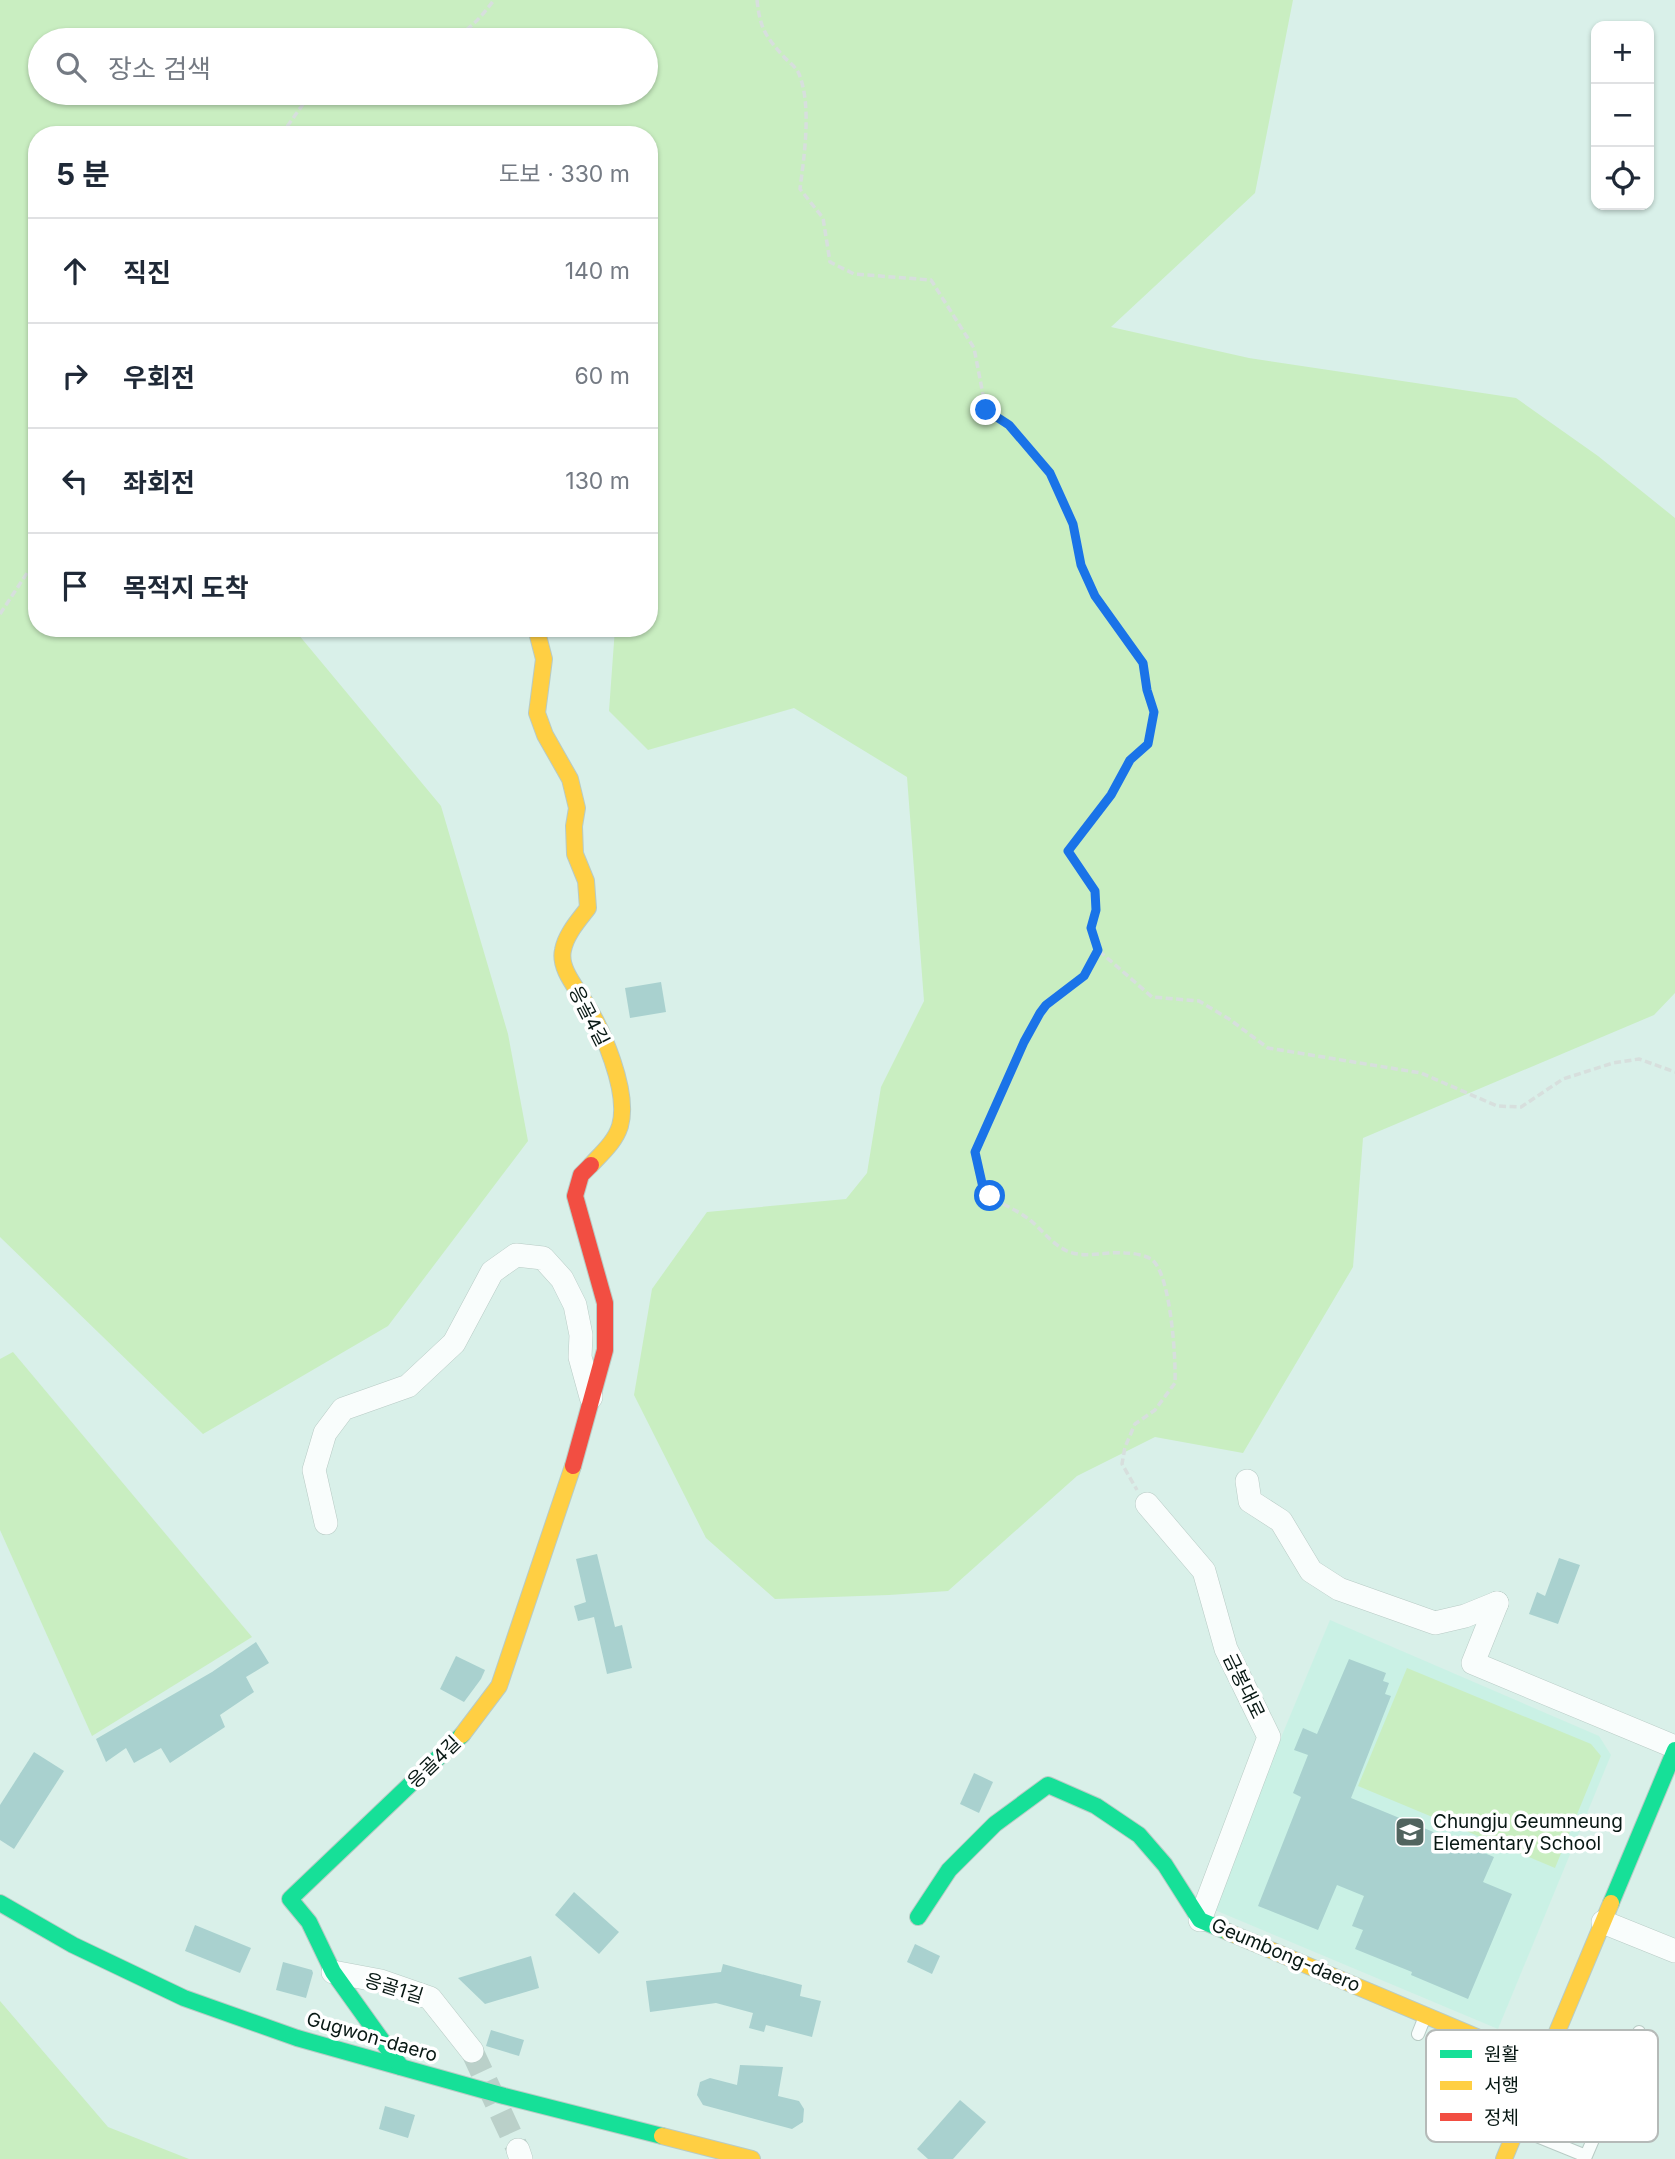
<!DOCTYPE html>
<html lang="ko">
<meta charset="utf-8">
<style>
body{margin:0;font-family:Inter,"Noto Sans KR",sans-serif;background:#f6f6f7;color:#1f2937}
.controls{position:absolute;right:21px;top:21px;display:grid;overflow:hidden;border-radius:14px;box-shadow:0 2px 5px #0004}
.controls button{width:63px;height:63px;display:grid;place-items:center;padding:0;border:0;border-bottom:2px solid #e0e1e3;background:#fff;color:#1f2937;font:35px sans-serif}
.stop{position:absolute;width:21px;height:21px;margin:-16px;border:5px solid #1a73e8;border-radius:50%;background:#fff}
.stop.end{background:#1a73e8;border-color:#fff;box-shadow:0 2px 7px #0008}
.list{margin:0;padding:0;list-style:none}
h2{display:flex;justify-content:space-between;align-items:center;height:91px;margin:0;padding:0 28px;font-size:30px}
h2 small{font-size:23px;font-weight:400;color:#747a83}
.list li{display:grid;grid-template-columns:46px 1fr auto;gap:21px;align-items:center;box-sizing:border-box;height:105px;padding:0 28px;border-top:2px solid #e0e1e3}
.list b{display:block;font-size:26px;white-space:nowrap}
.list em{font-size:23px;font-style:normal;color:#747a83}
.icon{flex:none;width:38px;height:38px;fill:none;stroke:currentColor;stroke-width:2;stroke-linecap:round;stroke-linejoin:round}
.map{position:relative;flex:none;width:1675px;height:2159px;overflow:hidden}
.search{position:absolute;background:#fff;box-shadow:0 2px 5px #0004;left:28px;top:28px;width:630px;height:77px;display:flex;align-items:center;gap:18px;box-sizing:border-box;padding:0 24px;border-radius:38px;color:#747a83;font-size:26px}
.panel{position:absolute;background:#fff;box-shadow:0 2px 5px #0004;left:28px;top:126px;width:630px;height:511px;border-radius:28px}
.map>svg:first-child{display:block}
.built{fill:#caf1e5}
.green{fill:#c9eec1;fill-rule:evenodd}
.building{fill:#a9d1cf}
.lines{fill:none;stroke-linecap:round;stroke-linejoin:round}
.street-tunnel{stroke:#bad0c9;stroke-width:23;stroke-dasharray:23 11;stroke-linecap:butt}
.lane-casing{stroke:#b8cbc5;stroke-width:14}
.street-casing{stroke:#b8cbc5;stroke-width:24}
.fast-casing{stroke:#b8cbc5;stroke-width:18}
.slow-casing{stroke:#b8cbc5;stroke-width:18}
.jam-casing{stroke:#b8cbc5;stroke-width:18}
.path{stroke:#d7dfdd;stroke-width:3.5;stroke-dasharray:7 3.5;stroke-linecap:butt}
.lane{stroke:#f9fdfc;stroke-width:12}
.street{stroke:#f9fdfc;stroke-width:23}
.fast{stroke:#16e098;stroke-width:16}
.slow{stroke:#ffcf43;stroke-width:16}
.jam{stroke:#f24e42;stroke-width:16}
.route{stroke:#1a73e8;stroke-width:9}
.labels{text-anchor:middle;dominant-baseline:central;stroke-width:7;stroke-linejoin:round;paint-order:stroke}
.street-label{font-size:19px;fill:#081814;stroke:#fff}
.poi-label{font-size:19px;fill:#081814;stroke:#fff;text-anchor:start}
.key{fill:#fff;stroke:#b5bab8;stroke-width:2}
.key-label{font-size:19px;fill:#081814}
</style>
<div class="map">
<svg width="1675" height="2159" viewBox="0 0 1675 2159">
<rect width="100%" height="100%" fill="#d9f0e9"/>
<polygon class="built" points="1330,1620 1599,1736 1611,1755 1498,2029 1210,1908"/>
<g class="green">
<path d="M0,0H1293L1255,193L1111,327L1249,358L1516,398L1598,456L1675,518V993L1654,1015L1363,1138L1353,1267L1243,1453L1155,1437L1077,1476L948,1591L889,1595L775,1599L706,1538L634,1395L652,1289L707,1212L846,1199L867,1173L881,1087L924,1001L907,777L794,708L648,750L609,711L615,628H649V135H37V628H293L441,806L508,1034L528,1141L388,1326L203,1434L0,1237ZM646,40V93H40V40Z"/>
<polygon points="13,1352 252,1637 92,1736 0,1530 0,1359"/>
<polygon points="1407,1668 1591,1744 1601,1756 1555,1868 1358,1786"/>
<polygon points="0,2001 108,2127 189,2159 0,2159"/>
</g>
<g class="building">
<polygon points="661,982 666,1012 630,1018 625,988"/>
<polygon points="597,1554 615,1627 622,1625 632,1668 607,1674 594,1617 578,1621 574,1606 586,1602 576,1559"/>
<polygon points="1559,1558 1580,1565 1558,1624 1529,1614 1537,1592 1545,1596"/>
<polygon points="256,1642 269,1663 246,1677 254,1692 220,1715 225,1727 170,1763 161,1748 134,1763 126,1748 106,1762 96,1739 212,1672"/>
<polygon points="456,1656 485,1670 481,1679 464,1702 440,1689"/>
<polygon points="1349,1659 1386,1673 1383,1681 1389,1683 1385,1694 1391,1696 1351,1798 1494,1857 1483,1882 1512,1894 1468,1999 1411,1975 1412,1972 1355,1949 1363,1930 1352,1926 1364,1896 1337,1885 1318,1930 1258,1906 1301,1797 1293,1793 1308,1755 1294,1750 1303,1728 1317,1734"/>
<polygon points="34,1752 64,1771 14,1849 0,1840 0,1805"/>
<polygon points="974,1773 993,1782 979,1813 960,1804"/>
<polygon points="574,1892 619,1932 599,1954 555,1915"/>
<polygon points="195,1925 251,1948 240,1973 185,1951"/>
<polygon points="915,1944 940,1956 932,1974 907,1962"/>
<polygon points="531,1956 539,1988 485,2004 458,1978"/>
<polygon points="283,1962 312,1970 313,1973 306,1998 276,1990"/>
<polygon points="723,1964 802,1985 800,1996 821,2001 812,2037 766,2025 764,2032 749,2028 753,2013 716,2003 650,2012 646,1981 721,1972"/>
<polygon points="491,2030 524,2040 519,2056 486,2046"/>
<polygon points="740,2065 783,2067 778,2096 799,2101 804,2109 803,2122 792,2129 703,2105 697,2095 700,2082 710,2078 737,2085"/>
<polygon points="960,2100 986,2122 953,2159 928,2159 917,2149"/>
<polygon points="385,2106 415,2115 408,2138 379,2129"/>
</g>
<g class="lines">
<polyline class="street-tunnel" points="472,2051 518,2150"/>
<g class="lane-casing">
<g id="lane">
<polyline points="1418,2034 1426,2014"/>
<polyline points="1517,2128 1586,2156 1639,2032"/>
</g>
</g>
<g class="street-casing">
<g id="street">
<polyline points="1247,1481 1250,1501 1281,1521 1311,1571 1339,1589 1435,1623 1465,1616 1497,1603"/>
<polyline points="1147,1504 1204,1571 1226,1649 1269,1737 1200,1920"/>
<polyline points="326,1523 314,1470 325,1433 343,1409 408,1386 454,1343 492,1272 516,1255 543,1258 562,1279 575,1305 581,1335 580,1357 591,1397"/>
<polyline points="1497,1603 1473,1663 1675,1747"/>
<polyline points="1603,1922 1675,1951"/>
<polyline points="333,1972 381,1981 430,1998 472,2051"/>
<polyline points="518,2150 521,2159"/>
</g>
</g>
<g class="fast-casing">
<g id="fast">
<polyline points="0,1903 73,1945 184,1998 297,2038 504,2096 662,2136"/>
<polyline points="1611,1903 1675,1750"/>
<polyline points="918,1917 949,1870 995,1824 1048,1785 1096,1806 1139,1835 1165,1865 1200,1920 1228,1932"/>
<polyline points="401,2067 333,1972 309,1922 290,1899 462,1735"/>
</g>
</g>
<g class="slow-casing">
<g id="slow">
<path d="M536,628L544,659L537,713L545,735L570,779L577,808L574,826L575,854L586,881L588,908C579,920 566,934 563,950C559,967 574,985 583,999C602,1028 630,1092 620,1126C615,1142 602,1153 591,1165"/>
<polyline points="462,1735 499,1686 573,1466"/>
<polyline points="1228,1932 1543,2065"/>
<polyline points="662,2136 752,2159"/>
<polyline points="1504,2159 1611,1903"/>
</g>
</g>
<g class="jam-casing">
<polyline id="jam" points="573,1466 605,1350 605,1303 575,1196 581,1175 591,1165"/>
</g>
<g class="path">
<path d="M757,0C760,29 766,37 785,58C789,62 797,68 799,74C812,105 804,157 800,189L823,218L830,262L854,274L931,280L974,348L986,410L1009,425L1050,473L1074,524L1081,565L1095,596L1143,663L1154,711L1148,744L1130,760L1111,795L1068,851L1095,891L1096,910L1091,928L1098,950L1152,997L1199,1001L1229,1019L1268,1048L1421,1073L1497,1106L1521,1107L1563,1079L1613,1063L1639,1059L1675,1072"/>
<path d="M448,40C469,32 481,17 494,0"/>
<polyline points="281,135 311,93"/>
<polyline points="0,614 37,558"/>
<path d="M1098,950L1084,976L1046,1005L1024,1042L975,1152L984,1192C998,1203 1016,1209 1030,1220C1042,1230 1052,1244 1067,1251C1084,1259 1106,1251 1125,1253C1133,1253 1144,1255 1151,1259C1171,1272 1176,1360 1175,1383L1155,1410L1135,1424L1125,1447L1122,1464L1137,1490"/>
</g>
<use href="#lane" class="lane"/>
<use href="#street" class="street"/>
<use href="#fast" class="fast"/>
<use href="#slow" class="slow"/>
<use href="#jam" class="jam"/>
</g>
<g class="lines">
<polyline class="route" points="986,410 1009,425 1050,473 1073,524 1081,565 1095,596 1143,663 1147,690 1154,712 1148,744 1130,760 1111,795 1068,851 1095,891 1096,910 1091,928 1098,950 1084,976 1046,1005 1040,1013 1024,1042 975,1152 984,1192 990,1196"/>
</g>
<defs>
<g id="school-square" transform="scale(1.575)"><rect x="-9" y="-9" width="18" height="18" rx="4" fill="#51645f" stroke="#fff"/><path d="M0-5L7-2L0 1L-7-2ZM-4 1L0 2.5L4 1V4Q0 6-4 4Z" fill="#fff"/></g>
</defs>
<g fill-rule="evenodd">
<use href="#school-square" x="1410" y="1832"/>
</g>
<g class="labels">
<g class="street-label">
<text transform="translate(589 1016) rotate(63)">응골4길</text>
<text transform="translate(1244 1686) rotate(64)">금봉대로</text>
<text transform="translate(434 1762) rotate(-44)">응골4길</text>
<text transform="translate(1286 1955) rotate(23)">Geumbong-daero</text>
<text transform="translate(394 1988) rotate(17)">응골1길</text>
<text transform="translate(372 2037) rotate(16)">Gugwon-daero</text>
</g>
<g class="poi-label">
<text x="1433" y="1821">Chungju Geumneung<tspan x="1433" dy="22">Elementary School</tspan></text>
</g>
</g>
<rect x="1426" y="2030" width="232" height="112" rx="10" class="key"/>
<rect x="1440" y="2050" width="32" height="8" fill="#16e098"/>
<rect x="1440" y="2081" width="32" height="9" fill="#ffcf43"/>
<rect x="1440" y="2113" width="32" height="8" fill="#f24e42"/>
<g class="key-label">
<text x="1484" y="2061">원활</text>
<text x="1484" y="2092">서행</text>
<text x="1484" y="2124">정체</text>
</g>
</svg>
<div class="controls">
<button>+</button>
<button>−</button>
<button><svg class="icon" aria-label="locate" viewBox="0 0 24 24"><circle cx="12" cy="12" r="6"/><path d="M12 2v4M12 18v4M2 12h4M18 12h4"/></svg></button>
</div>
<div class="stop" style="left:990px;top:1196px"></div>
<div class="stop end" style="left:986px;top:410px"></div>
<div class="search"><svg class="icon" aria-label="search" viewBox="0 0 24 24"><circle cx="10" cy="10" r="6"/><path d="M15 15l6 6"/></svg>장소 검색</div>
<section class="panel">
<h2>5 분<small>도보 · 330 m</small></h2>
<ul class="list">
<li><svg class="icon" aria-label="ahead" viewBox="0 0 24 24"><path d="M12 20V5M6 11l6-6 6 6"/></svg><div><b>직진</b></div><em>140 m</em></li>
<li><svg class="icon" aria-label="right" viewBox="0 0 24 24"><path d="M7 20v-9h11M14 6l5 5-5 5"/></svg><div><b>우회전</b></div><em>60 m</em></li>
<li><svg class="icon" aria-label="left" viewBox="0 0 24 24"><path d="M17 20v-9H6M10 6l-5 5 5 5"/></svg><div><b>좌회전</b></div><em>130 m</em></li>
<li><svg class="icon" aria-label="arrive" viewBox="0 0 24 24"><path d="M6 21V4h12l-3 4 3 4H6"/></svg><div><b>목적지 도착</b></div></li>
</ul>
</section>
</div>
